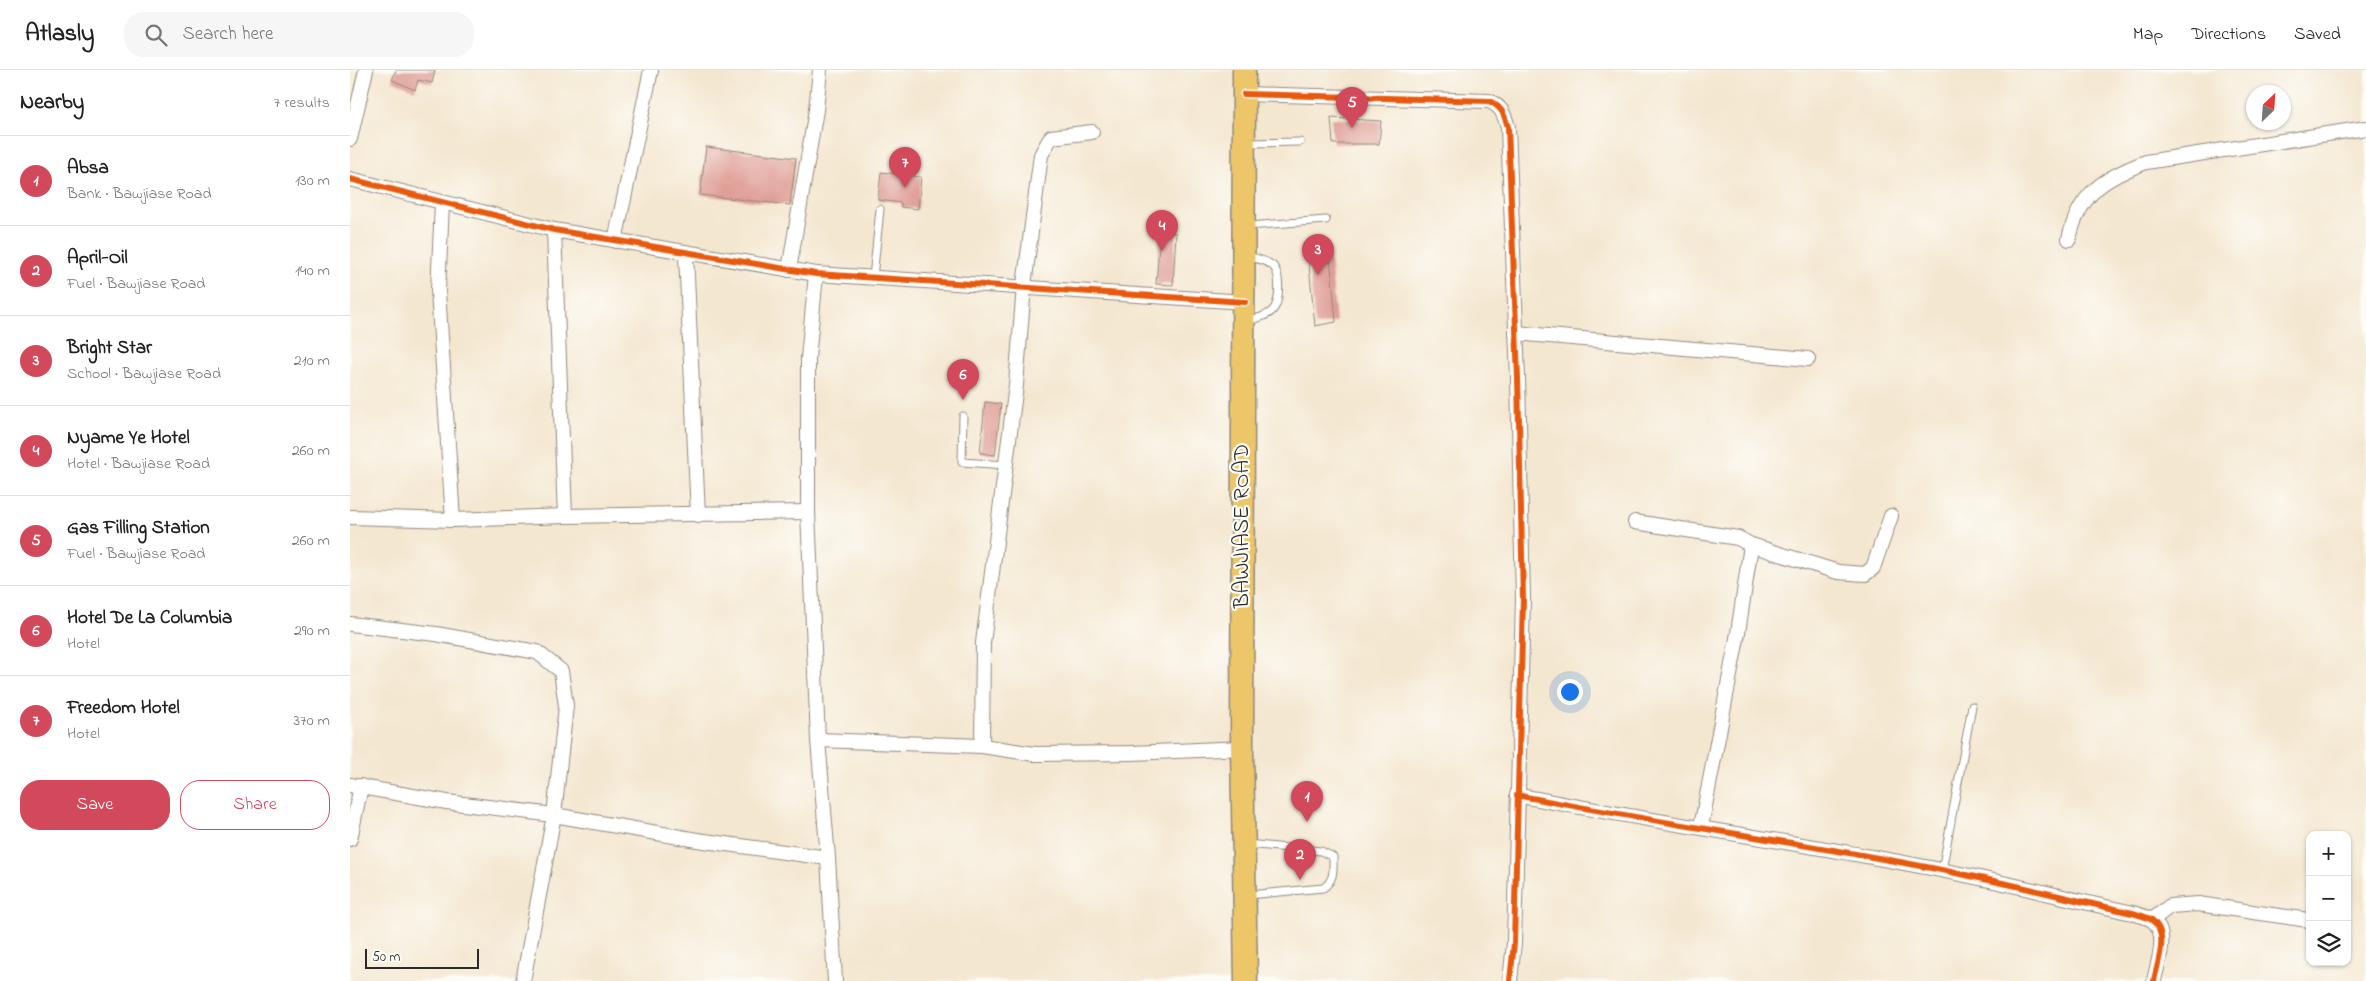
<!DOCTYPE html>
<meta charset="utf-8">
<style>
body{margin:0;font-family:"Indie Flower",sans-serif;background:#f6f6f6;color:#222}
.controls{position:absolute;right:15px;bottom:15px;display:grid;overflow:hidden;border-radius:10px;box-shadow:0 1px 4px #0004}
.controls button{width:45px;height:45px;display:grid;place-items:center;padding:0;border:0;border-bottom:1px solid #e0e0e0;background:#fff;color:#222;font:25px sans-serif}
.compass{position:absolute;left:1896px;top:15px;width:45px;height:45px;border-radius:50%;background:#fff;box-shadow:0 1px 4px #0004;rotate:25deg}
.scale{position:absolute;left:15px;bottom:12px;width:114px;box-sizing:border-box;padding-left:5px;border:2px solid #2b2b2b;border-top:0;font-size:14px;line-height:18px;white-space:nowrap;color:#2b2b2b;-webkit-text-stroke:4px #fdfcf7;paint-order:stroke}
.you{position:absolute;left:1219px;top:621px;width:18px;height:18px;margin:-12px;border:4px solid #fff;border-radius:50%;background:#1a73e8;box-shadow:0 0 0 8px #1a73e833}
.badge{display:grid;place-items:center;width:32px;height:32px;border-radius:50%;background:#d1495b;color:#fff;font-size:16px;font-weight:700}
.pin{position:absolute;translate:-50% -41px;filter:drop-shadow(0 1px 2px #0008)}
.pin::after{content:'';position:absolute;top:26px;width:18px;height:15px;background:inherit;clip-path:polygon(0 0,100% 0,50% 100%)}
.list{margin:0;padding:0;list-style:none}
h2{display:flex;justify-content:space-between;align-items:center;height:65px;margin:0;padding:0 20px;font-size:21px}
h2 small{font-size:16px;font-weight:400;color:#767676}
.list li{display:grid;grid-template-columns:32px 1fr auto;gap:15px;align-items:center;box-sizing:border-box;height:90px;padding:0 20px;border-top:1px solid #e0e0e0}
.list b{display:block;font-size:19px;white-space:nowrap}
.list p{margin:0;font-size:16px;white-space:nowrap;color:#767676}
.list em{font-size:16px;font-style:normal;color:#767676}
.actions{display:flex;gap:10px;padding:15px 20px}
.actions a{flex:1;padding:11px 0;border:1px solid #d1495b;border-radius:20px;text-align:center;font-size:18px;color:#d1495b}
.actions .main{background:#d1495b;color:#fff}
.icon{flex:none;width:28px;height:28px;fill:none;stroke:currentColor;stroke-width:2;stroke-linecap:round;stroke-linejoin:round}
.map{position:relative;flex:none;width:2016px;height:911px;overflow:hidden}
header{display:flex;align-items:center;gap:30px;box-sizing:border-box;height:70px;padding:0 25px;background:#fff;border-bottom:1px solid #e0e0e0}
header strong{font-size:24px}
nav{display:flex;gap:28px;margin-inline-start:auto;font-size:18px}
.search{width:350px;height:45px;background:#f6f6f6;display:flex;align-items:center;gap:12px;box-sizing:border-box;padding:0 18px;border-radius:20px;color:#767676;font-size:19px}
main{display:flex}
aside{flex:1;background:#fff}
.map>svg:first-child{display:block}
.building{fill:#df9d95}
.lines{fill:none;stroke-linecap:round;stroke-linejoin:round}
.service-casing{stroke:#90897e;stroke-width:9}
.minor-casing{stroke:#90897e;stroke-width:16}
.primary-casing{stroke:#90897e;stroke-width:25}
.service{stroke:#fff;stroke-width:7}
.minor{stroke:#fff;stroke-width:14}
.primary{stroke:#ecc669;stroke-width:22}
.cycleway-casing{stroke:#fdfcf7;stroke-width:9}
.cycleway{stroke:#e8590c;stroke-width:6}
.labels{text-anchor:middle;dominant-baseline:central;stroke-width:4.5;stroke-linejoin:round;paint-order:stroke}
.street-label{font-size:22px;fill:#2b2b2b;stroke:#fdfcf7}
</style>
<header>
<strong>Atlasly</strong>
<div class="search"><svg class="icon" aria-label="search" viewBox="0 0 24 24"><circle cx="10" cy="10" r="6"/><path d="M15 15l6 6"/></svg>Search here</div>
<nav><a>Map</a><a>Directions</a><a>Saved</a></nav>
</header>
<main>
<aside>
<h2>Nearby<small>7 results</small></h2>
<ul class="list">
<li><span class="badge">1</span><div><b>Absa</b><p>Bank · Bawjiase Road</p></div><em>130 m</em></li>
<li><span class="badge">2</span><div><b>April-Oil</b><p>Fuel · Bawjiase Road</p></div><em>140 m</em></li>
<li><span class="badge">3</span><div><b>Bright Star</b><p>School · Bawjiase Road</p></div><em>210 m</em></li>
<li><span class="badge">4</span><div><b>Nyame Ye Hotel</b><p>Hotel · Bawjiase Road</p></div><em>260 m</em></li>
<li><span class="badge">5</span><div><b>Gas Filling Station</b><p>Fuel · Bawjiase Road</p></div><em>260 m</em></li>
<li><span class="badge">6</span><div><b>Hotel De La Columbia</b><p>Hotel</p></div><em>290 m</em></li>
<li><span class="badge">7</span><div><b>Freedom Hotel</b><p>Hotel</p></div><em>370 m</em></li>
</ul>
<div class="actions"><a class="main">Save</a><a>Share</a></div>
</aside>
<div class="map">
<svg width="2016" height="911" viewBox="0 0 2016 911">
<rect width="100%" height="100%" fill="#fdfcf7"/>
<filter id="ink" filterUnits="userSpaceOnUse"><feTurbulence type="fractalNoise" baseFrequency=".02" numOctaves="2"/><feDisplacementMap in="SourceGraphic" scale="10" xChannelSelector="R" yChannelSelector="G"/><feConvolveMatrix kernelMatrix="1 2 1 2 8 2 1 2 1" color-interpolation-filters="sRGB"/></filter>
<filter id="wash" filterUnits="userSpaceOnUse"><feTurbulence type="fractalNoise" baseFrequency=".0096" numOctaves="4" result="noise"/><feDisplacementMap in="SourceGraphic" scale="20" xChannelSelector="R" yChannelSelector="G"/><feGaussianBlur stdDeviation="1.12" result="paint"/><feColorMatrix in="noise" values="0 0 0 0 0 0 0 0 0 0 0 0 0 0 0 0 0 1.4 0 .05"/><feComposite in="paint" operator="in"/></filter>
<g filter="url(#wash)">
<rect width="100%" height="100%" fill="#f4e7d0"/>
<g id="blocks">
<g class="building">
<polygon points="46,0 85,0 82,13 68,10 65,20 42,10"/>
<polygon points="981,48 1031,51 1029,74 983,74"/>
<polygon points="356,77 446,88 440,135 350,125"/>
<polygon points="531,102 571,107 568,139 551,137 551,133 528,130"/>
<polygon points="810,162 826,163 823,215 806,214"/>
<polygon points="958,185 980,186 986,252 965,256"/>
<polygon points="635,332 651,334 645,385 630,383"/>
</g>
</g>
</g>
<g filter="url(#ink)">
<use href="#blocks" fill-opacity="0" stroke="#90897e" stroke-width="1"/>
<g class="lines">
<g class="service-casing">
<g id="service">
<polyline points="897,73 950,72"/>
<polyline points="897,156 976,150"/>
<path d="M897,186C905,188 916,190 923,196C931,204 930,232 923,240C917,247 906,248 898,251"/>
<polyline points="523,208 530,139"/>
<polyline points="613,346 612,392 656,395"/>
<path d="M896,774L971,781L983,787C983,800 985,810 973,818L898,825"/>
<polyline points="1592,801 1622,636"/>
</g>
</g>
<g class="minor-casing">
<g id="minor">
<path d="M894,24L1139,31C1152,37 1154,44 1158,57L1168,308L1173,529L1164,873L1160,911"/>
<polyline points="0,69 16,0"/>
<polyline points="0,109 204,160 466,204 895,232"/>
<polyline points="92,133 88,221 103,450"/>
<polyline points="204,160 215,446"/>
<path d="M1719,169C1729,123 1754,108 1796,92L2016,58"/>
<polyline points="265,171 301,0"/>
<polyline points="336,184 348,445"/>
<polyline points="439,200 466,40 470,0"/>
<polyline points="466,204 458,289 458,442 468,670 478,788 485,911"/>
<polyline points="1166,263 1458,289"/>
<polyline points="0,447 103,450 215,446 458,442"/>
<polyline points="1285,452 1388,468 1401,475 1488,502 1515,504 1523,498 1541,446"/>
<polyline points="0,554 86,564 187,582 211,601 216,636 204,745 173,911"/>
<polyline points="468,670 632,676 685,684 782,683 892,678"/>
<polyline points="632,676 633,573 666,315 674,216 691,85 701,67 742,62"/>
<polyline points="0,715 97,732 204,745 347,770 478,788"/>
<path d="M1167,725C1324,757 1483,776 1639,810C1687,820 1735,833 1783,843C1788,845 1797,847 1802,850C1820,864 1807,893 1804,911"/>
<polyline points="1351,757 1388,563 1401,475"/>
<polyline points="0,769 11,716"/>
<polyline points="1802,850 1820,836 1848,834 1958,850"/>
</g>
</g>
<g class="primary-casing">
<polyline id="primary" points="894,0 892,678 896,911"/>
</g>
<use href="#service" class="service"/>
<use href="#minor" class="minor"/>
<use href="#primary" class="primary"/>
<g class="cycleway-casing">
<g id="cycleway">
<path d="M894,24L1139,31C1152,37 1154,44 1158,57L1168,308L1173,529L1164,873L1160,911"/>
<polyline points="0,109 204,160 466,204 895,232"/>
<path d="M1167,725C1324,757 1483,776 1639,810C1687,820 1735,833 1783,843C1788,845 1797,847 1802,850C1820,864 1807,893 1804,911"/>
</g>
</g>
<use href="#cycleway" class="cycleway"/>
</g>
</g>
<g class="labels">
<g class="street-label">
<text transform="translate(893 456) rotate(-90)">BAWJIASE ROAD</text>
</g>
</g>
</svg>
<div class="controls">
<button>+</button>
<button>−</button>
<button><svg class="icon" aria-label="layers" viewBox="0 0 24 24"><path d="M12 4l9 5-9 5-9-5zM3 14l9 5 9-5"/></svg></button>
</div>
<svg class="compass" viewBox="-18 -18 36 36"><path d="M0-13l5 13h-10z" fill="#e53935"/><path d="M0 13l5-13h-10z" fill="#767676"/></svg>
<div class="scale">50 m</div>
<div class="you"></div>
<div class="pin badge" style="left:957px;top:752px">1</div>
<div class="pin badge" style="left:950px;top:810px">2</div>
<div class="pin badge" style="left:968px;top:205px">3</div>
<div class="pin badge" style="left:812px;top:181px">4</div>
<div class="pin badge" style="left:1002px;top:58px">5</div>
<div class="pin badge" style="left:613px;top:330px">6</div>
<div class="pin badge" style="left:555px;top:118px">7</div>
</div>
</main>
